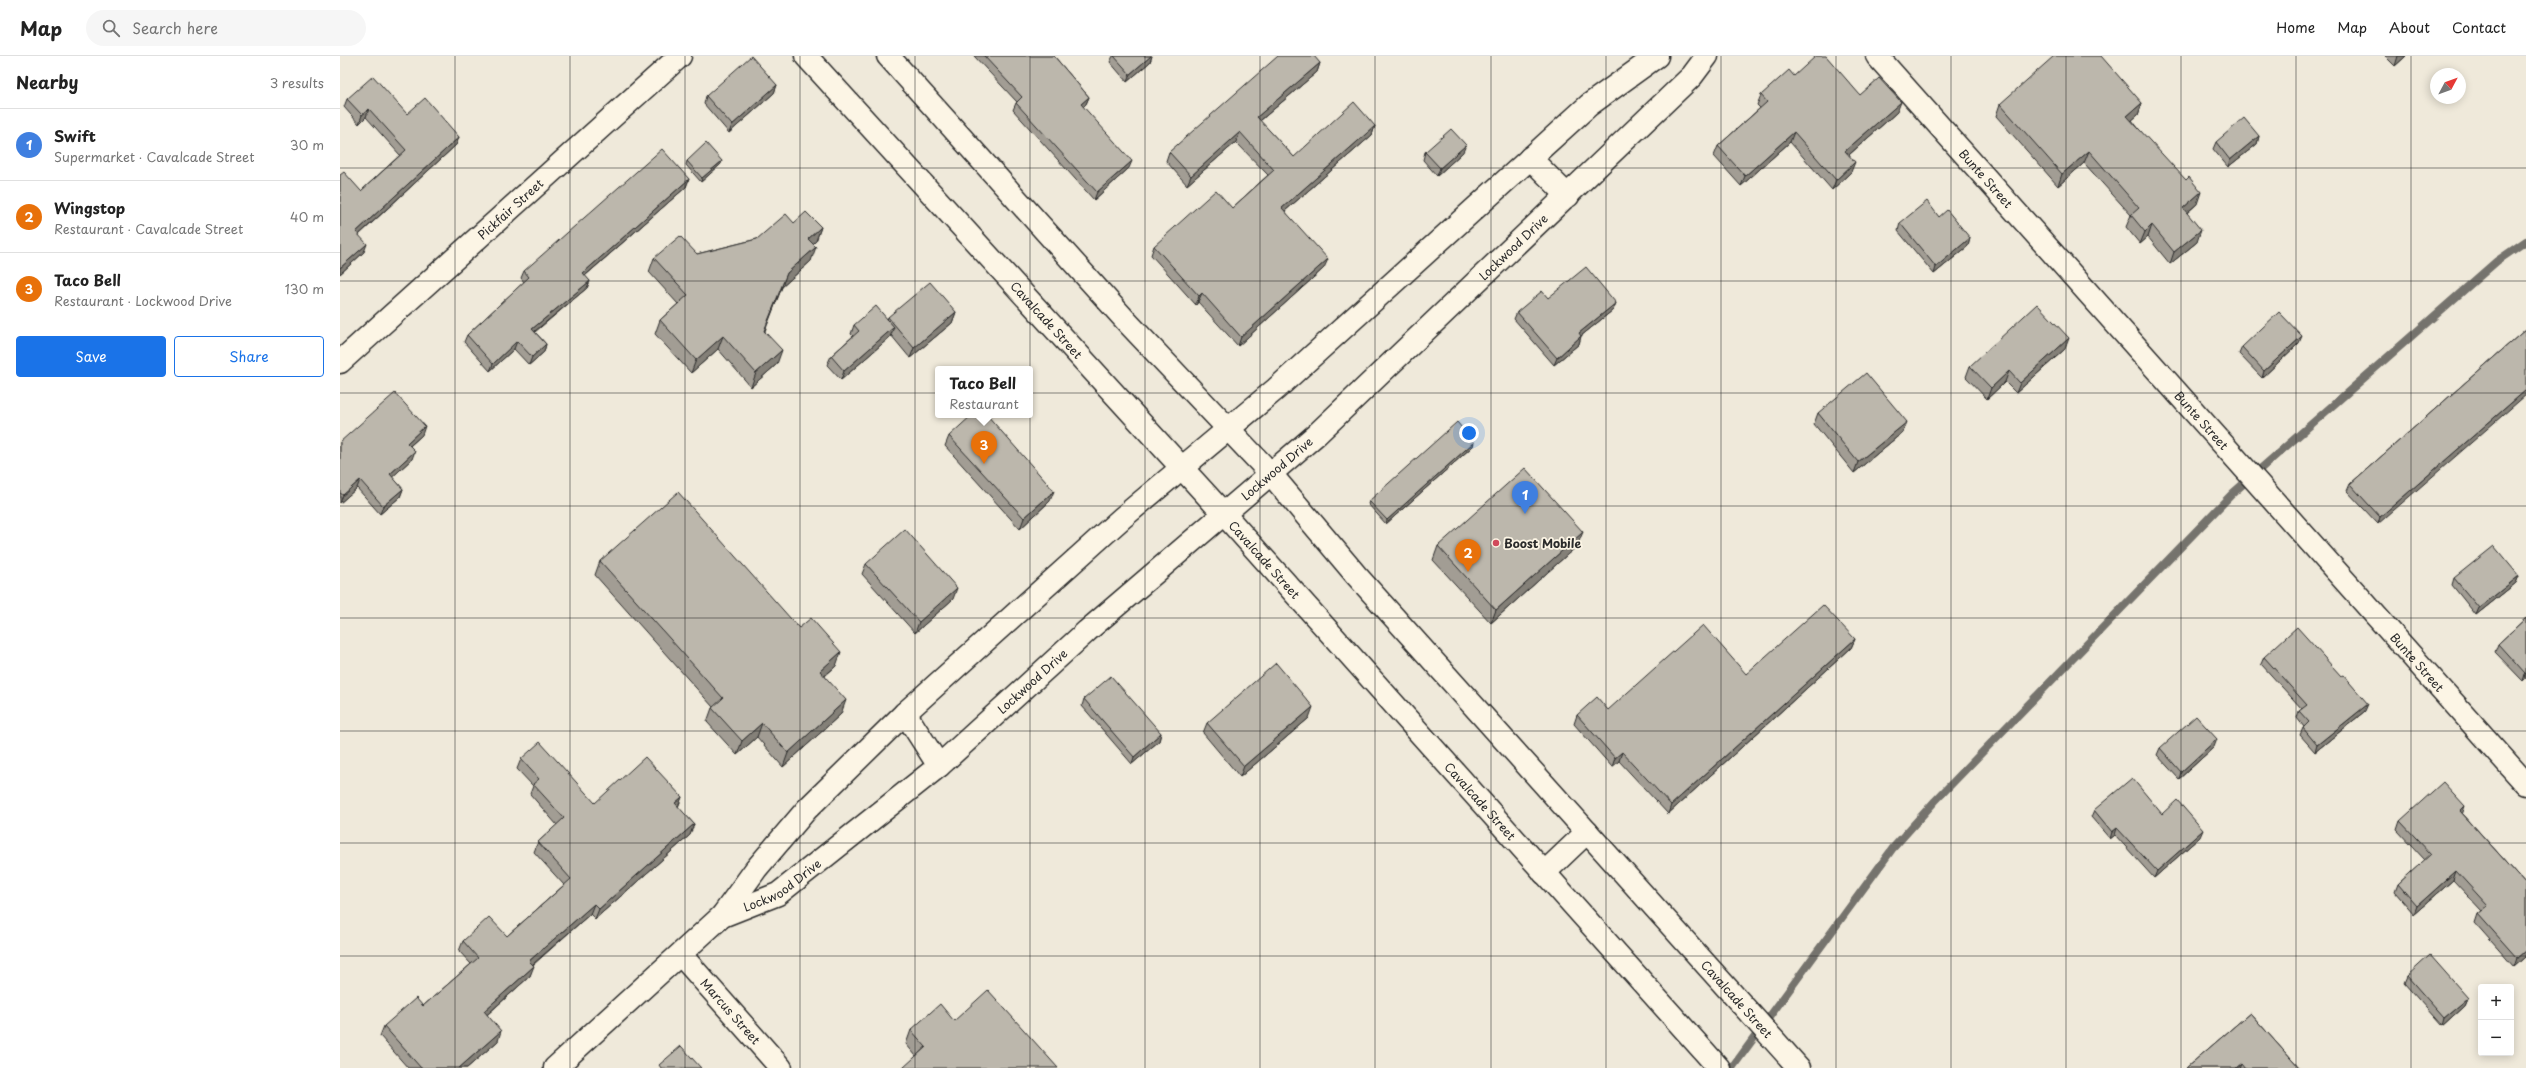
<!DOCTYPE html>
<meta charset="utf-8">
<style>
body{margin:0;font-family:"Playpen Sans",sans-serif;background:#f6f6f6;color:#222}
.controls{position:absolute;right:12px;bottom:12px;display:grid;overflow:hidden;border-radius:4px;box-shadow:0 2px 10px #0003}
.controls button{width:36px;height:36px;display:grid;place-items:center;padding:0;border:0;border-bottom:1px solid #e0e0e0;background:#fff;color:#222;font:20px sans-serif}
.compass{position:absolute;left:2090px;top:12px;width:36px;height:36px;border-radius:50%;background:#fff;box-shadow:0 2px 10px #0003;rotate:49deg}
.you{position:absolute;left:1129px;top:377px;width:14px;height:14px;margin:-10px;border:3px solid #fff;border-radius:50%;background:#1a73e8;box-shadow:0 0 0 6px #1a73e833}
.badge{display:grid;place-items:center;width:26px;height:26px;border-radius:50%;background:#1a73e8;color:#fff;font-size:13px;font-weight:700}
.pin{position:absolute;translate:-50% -33px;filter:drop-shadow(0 1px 2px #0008)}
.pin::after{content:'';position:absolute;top:21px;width:14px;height:12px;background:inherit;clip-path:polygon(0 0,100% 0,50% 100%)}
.popup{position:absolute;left:595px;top:310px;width:98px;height:52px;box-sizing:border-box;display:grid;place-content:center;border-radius:4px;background:#fff;filter:drop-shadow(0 1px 3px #0005);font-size:13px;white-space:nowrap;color:#767676}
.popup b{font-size:15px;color:#222}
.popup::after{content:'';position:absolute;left:50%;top:100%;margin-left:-8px;border:8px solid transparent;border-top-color:#fff}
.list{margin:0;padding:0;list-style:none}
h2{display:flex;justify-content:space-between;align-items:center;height:52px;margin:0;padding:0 16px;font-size:17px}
h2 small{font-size:13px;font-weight:400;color:#767676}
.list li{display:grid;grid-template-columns:26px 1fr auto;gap:12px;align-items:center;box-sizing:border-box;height:72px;padding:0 16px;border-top:1px solid #e0e0e0}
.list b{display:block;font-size:15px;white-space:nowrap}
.list p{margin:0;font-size:13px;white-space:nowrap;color:#767676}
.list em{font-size:13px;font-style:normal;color:#767676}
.actions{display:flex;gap:8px;padding:12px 16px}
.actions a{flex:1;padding:9px 0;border:1px solid #1a73e8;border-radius:4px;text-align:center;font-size:14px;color:#1a73e8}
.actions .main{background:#1a73e8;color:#fff}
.icon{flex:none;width:22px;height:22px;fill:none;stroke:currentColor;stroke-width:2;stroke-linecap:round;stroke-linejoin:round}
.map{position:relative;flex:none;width:2186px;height:1012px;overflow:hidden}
header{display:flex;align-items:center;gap:24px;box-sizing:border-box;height:56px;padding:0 20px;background:#fff;border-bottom:1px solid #e0e0e0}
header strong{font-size:19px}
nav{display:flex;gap:22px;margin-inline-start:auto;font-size:14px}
.search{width:280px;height:36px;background:#f6f6f6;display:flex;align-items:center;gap:10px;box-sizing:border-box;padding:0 14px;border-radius:22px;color:#767676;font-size:15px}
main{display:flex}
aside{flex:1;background:#fff}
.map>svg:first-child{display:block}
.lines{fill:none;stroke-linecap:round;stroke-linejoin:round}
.stream{stroke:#75736d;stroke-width:8}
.minor-casing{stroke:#2b2b2b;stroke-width:25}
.major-casing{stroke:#2b2b2b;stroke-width:25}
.minor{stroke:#fcf5e5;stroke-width:22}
.major{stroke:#fcf5e5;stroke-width:22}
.wall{fill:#a29d94;stroke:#2b2b2b}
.shaded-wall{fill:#848078;stroke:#2b2b2b}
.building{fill:#bcb7ac;stroke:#2b2b2b}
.grid{fill:none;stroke:#2b2b2b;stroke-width:1;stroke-opacity:0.55}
.poi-dot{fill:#d1495b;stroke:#fcf5e5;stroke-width:1.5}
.labels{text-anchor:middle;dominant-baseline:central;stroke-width:3.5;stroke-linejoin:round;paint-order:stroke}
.street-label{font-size:12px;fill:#2b2b2b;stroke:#fcf5e5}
.poi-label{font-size:12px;font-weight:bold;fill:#2b2b2b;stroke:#fcf5e5;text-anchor:start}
</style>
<header>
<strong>Map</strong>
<div class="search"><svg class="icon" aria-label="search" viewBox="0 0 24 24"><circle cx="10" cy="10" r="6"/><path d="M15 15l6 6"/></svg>Search here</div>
<nav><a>Home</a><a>Map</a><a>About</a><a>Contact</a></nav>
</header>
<main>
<aside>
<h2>Nearby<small>3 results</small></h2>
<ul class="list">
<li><span class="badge" style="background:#3f7fe0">1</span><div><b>Swift</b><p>Supermarket · Cavalcade Street</p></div><em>30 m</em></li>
<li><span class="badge" style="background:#e8710a">2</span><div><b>Wingstop</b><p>Restaurant · Cavalcade Street</p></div><em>40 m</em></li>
<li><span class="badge" style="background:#e8710a">3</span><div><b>Taco Bell</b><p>Restaurant · Lockwood Drive</p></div><em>130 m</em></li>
</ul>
<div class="actions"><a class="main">Save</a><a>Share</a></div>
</aside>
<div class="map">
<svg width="2186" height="1012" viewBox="0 0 2186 1012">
<rect width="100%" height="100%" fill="#efe9da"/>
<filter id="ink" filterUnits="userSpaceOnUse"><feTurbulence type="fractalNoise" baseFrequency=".025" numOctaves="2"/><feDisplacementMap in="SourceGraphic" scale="8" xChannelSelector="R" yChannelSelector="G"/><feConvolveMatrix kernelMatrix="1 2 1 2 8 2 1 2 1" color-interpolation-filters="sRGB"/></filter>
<g filter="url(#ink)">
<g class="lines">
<polyline class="stream" points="1392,1012 1553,792 1595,745 1893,437 2157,205 2186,185"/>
<g class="minor-casing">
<g id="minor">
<path id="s1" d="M1537,0L2186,728"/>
<path id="s2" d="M0,306L340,0"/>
<path id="s3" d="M341,899L441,1012"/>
</g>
</g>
<g class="major-casing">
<g id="major">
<path id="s4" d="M466,0L883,457L1379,1012"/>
<path id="s5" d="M548,0L788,267L931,418L1016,519L1459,1012"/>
<polyline points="1190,102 1228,140"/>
<polyline points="565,657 599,710"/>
<polyline points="1204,817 1247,776"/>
<path id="s6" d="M382,860L438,838L599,710L747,575L977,378L1352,20L1367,0"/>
<polyline points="215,1012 382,860 416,813 467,753 565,657 782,462 936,333 1249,49 1317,0"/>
</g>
</g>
<use href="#minor" class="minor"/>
<use href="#major" class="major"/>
</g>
<g class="wall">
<polygon points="634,0 714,0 749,41 746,48 743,51 789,112 754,144 673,54 676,47 677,46"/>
<polygon points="773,0 812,0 810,6 787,26 770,6"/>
<polygon points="2045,0 2066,0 2055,10"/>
<polygon points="980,7 977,16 920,65 954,101 1035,70 1032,79 945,155 984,212 898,290 858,246 856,249 811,199 814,190 892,152 928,119 896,86 847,129 826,105 829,96"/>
<polygon points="1454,20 1520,39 1557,56 1509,99 1511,116 1492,134 1450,86 1401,130 1374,100 1378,90 1420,52 1417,49 1421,39"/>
<polygon points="437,29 434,37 389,77 364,48 366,40"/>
<polygon points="7,43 67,58 119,81 116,89 19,179 24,196 0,218 0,119 21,135 60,99 26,61 19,68 4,51"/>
<polygon points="1802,47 1798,59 1792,64 1857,148 1847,157 1857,186 1830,208 1808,181 1800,188 1786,171 1791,159 1744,107 1718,130 1656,60 1660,48"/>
<polygon points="1919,80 1917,88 1888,111 1873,93 1876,86"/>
<polygon points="1085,96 1123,96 1097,120 1083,104"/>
<polygon points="347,105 381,108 361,126 346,109"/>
<polygon points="349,123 346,131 245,220 250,225 247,232 195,276 206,288 204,296 189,309 174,293 150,315 124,286 127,279 184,226 181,222 184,215"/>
<polygon points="1599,161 1630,182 1628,190 1594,218 1558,175 1560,167"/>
<polygon points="454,167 481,171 476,185 473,188 471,205 442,231 425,275 437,308 411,331 378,293 351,317 315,278 320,264 338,248 309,216 314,202 357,198 417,183"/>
<polygon points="1208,242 1276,247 1273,254 1241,280 1239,288 1214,309 1174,263 1177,256"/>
<polygon points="616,256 612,267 570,302 551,279 550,281 501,324 487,309 491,300 513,280 511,278 514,269 547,264 548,261"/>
<polygon points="2186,273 2038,468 2007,435 2010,428"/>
<polygon points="1959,287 1922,322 1899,298 1902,291"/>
<polygon points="1725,293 1676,337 1665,326 1647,343 1626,321 1630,310"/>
<polygon points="1478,357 1563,376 1514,417 1474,368"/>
<polygon points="82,379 70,390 72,403 52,421 63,433 60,441 40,458 17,432 0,447 0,386"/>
<polygon points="609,380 710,445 680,473 605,390"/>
<polygon points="1134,386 1133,390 1046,468 1028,448 1029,445"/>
<polygon points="1098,490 1237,490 1151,567 1093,504"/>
<polygon points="260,505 459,572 496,610 485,620 501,658 443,711 417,681 397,699 367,666 372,652 373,651 255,519"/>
<polygon points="526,508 613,543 575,577 522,518"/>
<polygon points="2179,520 2176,527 2136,559 2112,529 2114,522"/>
<polygon points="2186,562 2186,622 2183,625 2155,596 2158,588"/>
<polygon points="1515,583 1511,592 1328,758 1279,705 1272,711 1234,668 1237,659 1268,654 1406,618"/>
<polygon points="1924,601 2025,655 1975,696 1960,679 1963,672 1964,671 1957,662 1959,655 1962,653 1921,608"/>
<polygon points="744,643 821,677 819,685 792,708 742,650"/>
<polygon points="969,662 900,721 863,677 867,667"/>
<polygon points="1874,691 1839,723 1817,699 1820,692"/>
<polygon points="181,703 255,747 342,741 338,751 354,768 350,779 255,863 250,858 193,909 190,920 147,959 158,985 127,1012 68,1012 40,980 44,970 83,950 131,908 119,895 123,885 167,880 224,829 194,796 198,786 217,769 190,738 193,730 177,713"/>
<polygon points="1754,754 1822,758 1860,781 1814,822 1775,779 1770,783 1751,761"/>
<polygon points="2123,758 2186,828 2186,902 2185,901 2174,911 2135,867 2138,858 2142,855 2113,824 2074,858 2055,836 2058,828 2085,804 2057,774 2060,765"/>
<polygon points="2067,920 2128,942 2125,949 2102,970 2064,927"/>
<polygon points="1910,957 1959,1012 1846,1012"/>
<polygon points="614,965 576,1000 566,988 571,974"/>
</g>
<g class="shaded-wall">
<polygon points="811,0 812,0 810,6 787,26 790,18"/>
<polygon points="2058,0 2066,0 2055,10"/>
<polygon points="980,7 977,16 914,70 917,61"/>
<polygon points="437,29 434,37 389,77 392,69"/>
<polygon points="749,41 746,48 738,56 741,48"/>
<polygon points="1561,46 1557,56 1502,105 1505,95"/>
<polygon points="1802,47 1798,59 1783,72 1787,60"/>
<polygon points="29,53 26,61 19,68 22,59"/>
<polygon points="1035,70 1032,79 938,161 942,152"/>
<polygon points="900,76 896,86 847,129 851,120"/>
<polygon points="1454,76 1450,86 1401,130 1405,120"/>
<polygon points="1919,80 1917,88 1888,111 1890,104"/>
<polygon points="119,81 116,89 13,184 16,176"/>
<polygon points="1126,89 1123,96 1097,120 1100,112"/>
<polygon points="1749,95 1744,107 1718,130 1722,118"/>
<polygon points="382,105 381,108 361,126 362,122"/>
<polygon points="792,105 789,112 754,144 757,136"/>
<polygon points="1515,106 1511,116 1492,134 1496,124"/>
<polygon points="349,123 346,131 240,224 243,217"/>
<polygon points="1861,136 1857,148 1838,164 1843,152"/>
<polygon points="1812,169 1808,181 1800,188 1805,176"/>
<polygon points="481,171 476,185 463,197 468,183"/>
<polygon points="1861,174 1857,186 1830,208 1834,196"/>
<polygon points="1630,182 1628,190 1594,218 1596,211"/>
<polygon points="27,188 24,196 0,218 0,212"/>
<polygon points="476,191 471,205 442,231 419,288 447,217"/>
<polygon points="988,203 984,212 898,290 901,281"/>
<polygon points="250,225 247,232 189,280 192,273"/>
<polygon points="862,237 858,246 856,249 859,240"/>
<polygon points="1276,247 1273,254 1236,284 1239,277"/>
<polygon points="616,256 612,267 570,302 574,292"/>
<polygon points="554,271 550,281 501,324 504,315"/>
<polygon points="383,280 378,293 351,317 356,304"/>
<polygon points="1241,280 1239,288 1214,309 1217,302"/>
<polygon points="1962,280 1959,287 1922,322 1924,315"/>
<polygon points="1729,282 1725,293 1676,337 1680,327"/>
<polygon points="177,285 174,293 150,315 153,308"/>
<polygon points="206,288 204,296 189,309 192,301"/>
<polygon points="442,294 437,308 411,331 416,317"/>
<polygon points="1669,315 1665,326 1647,343 1651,332"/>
<polygon points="2186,334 2186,339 2038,468 2040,461"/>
<polygon points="1567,366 1563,376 1514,417 1518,406"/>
<polygon points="85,370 82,379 64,395 67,387"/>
<polygon points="1134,386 1133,390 1046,468 1047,464"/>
<polygon points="75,395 72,403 47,426 50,418"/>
<polygon points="20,424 17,432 0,447 3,439"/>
<polygon points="63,433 60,441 40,458 43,450"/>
<polygon points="714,435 710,445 680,473 684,462"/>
<polygon points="1243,476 1237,490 1151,567 1156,554"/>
<polygon points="2179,520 2176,527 2136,559 2139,552"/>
<polygon points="617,532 613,543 575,577 579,566"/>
<polygon points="1515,583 1511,592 1328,758 1331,749"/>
<polygon points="501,596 496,610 475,628 480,615"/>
<polygon points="2186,617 2186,622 2183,625 2185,618"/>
<polygon points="506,644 501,658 443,711 448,697"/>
<polygon points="2028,648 2025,655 1975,696 1977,689"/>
<polygon points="973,651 969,662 900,721 904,710"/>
<polygon points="422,667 417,681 397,699 402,685"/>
<polygon points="821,677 819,685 792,708 794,701"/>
<polygon points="1877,683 1874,691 1839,723 1841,716"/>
<polygon points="1282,696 1279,705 1272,711 1275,702"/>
<polygon points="342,741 338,751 335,747"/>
<polygon points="2125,750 2122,759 2120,755"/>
<polygon points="354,768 350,779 255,863 259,853"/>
<polygon points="1777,772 1775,779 1770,783 1772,776"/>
<polygon points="1863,774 1860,781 1814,822 1817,815"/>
<polygon points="2116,815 2113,824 2074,858 2077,850"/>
<polygon points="254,848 250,858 185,915 189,905"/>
<polygon points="2186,894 2186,898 2185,901 2174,911 2177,902"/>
<polygon points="194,910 190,920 140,965 144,955"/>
<polygon points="2128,942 2125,949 2102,970 2104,962"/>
<polygon points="161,975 158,985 127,1012 119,1012"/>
<polygon points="1902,1007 1900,1012 1896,1012"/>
</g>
<g class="building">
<polygon points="411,0 437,29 392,69 366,40"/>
<polygon points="644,0 714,0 749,41 741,48 792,105 757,136 676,47 682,41"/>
<polygon points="774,0 811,0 790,18"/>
<polygon points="938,0 974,0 980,7 917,61 954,101 1014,46 1035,70 942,152 988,203 901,281 862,237 859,240 814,190 876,134 892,152 934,114 900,76 851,120 829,96"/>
<polygon points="1476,0 1486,0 1520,39 1539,22 1561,46 1505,95 1515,106 1496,124 1454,76 1405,120 1378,90 1427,46 1421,39 1449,14 1454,20"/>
<polygon points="1714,0 1761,0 1802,47 1787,60 1846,124 1849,121 1861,136 1843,152 1861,174 1834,196 1812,169 1805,176 1791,159 1799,152 1749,95 1722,118 1660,48"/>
<polygon points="33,20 67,58 85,42 119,81 16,176 27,188 0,212 0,119 4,116 21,135 66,94 29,53 22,59 7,43"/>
<polygon points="1904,62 1919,80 1890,104 1876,86"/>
<polygon points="1111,73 1126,89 1100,112 1085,96"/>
<polygon points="366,87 382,105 362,122 347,105"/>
<polygon points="322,93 349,123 243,217 250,225 192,273 206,288 192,301 177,285 153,308 127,279 189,221 184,215"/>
<polygon points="1587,145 1599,161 1607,154 1630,182 1596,211 1560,167"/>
<polygon points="466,156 481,171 468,183 476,191 447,217 424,275 442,294 416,317 383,280 356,304 320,264 348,239 314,202 340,180 357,198 417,183 446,158 454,167"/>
<polygon points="1246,211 1276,247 1239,277 1241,280 1217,302 1177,256 1202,235 1208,242"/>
<polygon points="590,226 616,256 574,292 548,261"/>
<polygon points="1697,248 1729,282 1680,327 1669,315 1651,332 1630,310"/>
<polygon points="536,250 554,271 504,315 491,300 519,275 514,269"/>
<polygon points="1939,256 1962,280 1924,315 1902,291"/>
<polygon points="2186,273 2186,334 2040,461 2010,428"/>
<polygon points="1526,317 1567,366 1518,406 1478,357"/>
<polygon points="55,337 85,370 67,387 75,395 50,418 63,433 43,450 20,424 3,439 0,437 0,386"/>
<polygon points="632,359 647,359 714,435 684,462 609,380"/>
<polygon points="1117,366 1134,386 1047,464 1029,445"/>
<polygon points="1185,412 1243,476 1156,554 1098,490"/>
<polygon points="338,436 459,572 471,562 501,596 480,615 506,644 448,697 422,667 402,685 372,652 383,642 260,505"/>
<polygon points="565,473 617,532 579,566 526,508"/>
<polygon points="2154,490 2179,520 2139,552 2114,522"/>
<polygon points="1483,549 1515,583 1331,749 1282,696 1275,702 1237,659 1257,641 1268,654 1363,569 1406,618"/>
<polygon points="2186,562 2186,617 2185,618 2158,588"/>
<polygon points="1957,571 2001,620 2003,619 2028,648 1977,689 1963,672 1969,666 1959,655 1967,649 1924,601"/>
<polygon points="936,607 973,651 904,710 867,667"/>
<polygon points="771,620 821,677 794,701 744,643"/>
<polygon points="1856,660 1877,683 1841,716 1820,692"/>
<polygon points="200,686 255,747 305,701 342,741 335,747 354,768 259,853 254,848 189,905 194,910 144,955 161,975 119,1012 81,1012 44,970 76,942 83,950 138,902 123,885 149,861 167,880 231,823 198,786 224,762 193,728 199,723 181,703"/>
<polygon points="1792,722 1822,758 1837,744 1863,774 1817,815 1777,772 1772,776 1754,754"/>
<polygon points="2103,726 2125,750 2120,755 2186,828 2186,894 2177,902 2138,858 2148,850 2116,815 2077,850 2058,828 2091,798 2060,765"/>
<polygon points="2090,899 2128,942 2104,962 2067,920"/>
<polygon points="648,934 718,1012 563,1012 586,991 571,974 600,948 614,965"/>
<polygon points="1910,957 1959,1012 1906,1012 1902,1007 1896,1012 1846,1012"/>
<polygon points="341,990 361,1012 321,1012 319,1009"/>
</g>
</g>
<path class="grid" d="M115,0V1012M230,0V1012M345,0V1012M460,0V1012M575,0V1012M690,0V1012M805,0V1012M920,0V1012M1035,0V1012M1151,0V1012M1266,0V1012M1381,0V1012M1496,0V1012M1611,0V1012M1726,0V1012M1841,0V1012M1956,0V1012M2071,0V1012M0,112H2186M0,225H2186M0,337H2186M0,450H2186M0,562H2186M0,675H2186M0,787H2186M0,900H2186"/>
<circle class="poi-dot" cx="1156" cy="487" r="4"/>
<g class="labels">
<g class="street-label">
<text stroke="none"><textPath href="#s1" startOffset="164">Bunte Street</textPath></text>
<text stroke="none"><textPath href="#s2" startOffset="229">Pickfair Street</textPath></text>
<text stroke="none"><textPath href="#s6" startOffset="1040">Lockwood Drive</textPath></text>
<text stroke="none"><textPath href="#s4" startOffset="357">Cavalcade Street</textPath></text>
<text stroke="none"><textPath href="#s1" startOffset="488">Bunte Street</textPath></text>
<text stroke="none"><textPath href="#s6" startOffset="716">Lockwood Drive</textPath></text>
<text stroke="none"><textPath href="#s4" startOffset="681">Cavalcade Street</textPath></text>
<text stroke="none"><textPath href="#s1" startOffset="812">Bunte Street</textPath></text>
<text stroke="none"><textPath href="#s6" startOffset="392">Lockwood Drive</textPath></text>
<text stroke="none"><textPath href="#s4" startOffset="1005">Cavalcade Street</textPath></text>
<text stroke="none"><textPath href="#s6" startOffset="68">Lockwood Drive</textPath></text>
<text stroke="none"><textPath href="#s5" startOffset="1269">Cavalcade Street</textPath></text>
<text stroke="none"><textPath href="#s3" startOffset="75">Marcus Street</textPath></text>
</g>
<g class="poi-label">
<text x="1164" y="487">Boost Mobile</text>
</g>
</g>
</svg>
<div class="controls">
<button>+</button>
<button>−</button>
</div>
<svg class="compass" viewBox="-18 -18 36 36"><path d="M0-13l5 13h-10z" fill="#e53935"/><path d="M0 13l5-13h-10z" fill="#767676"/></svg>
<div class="you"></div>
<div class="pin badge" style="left:1185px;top:458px;background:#3f7fe0">1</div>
<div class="pin badge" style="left:1128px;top:516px;background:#e8710a">2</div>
<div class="pin badge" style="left:644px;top:408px;background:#e8710a">3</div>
<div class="popup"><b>Taco Bell</b>Restaurant</div>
</div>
</main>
